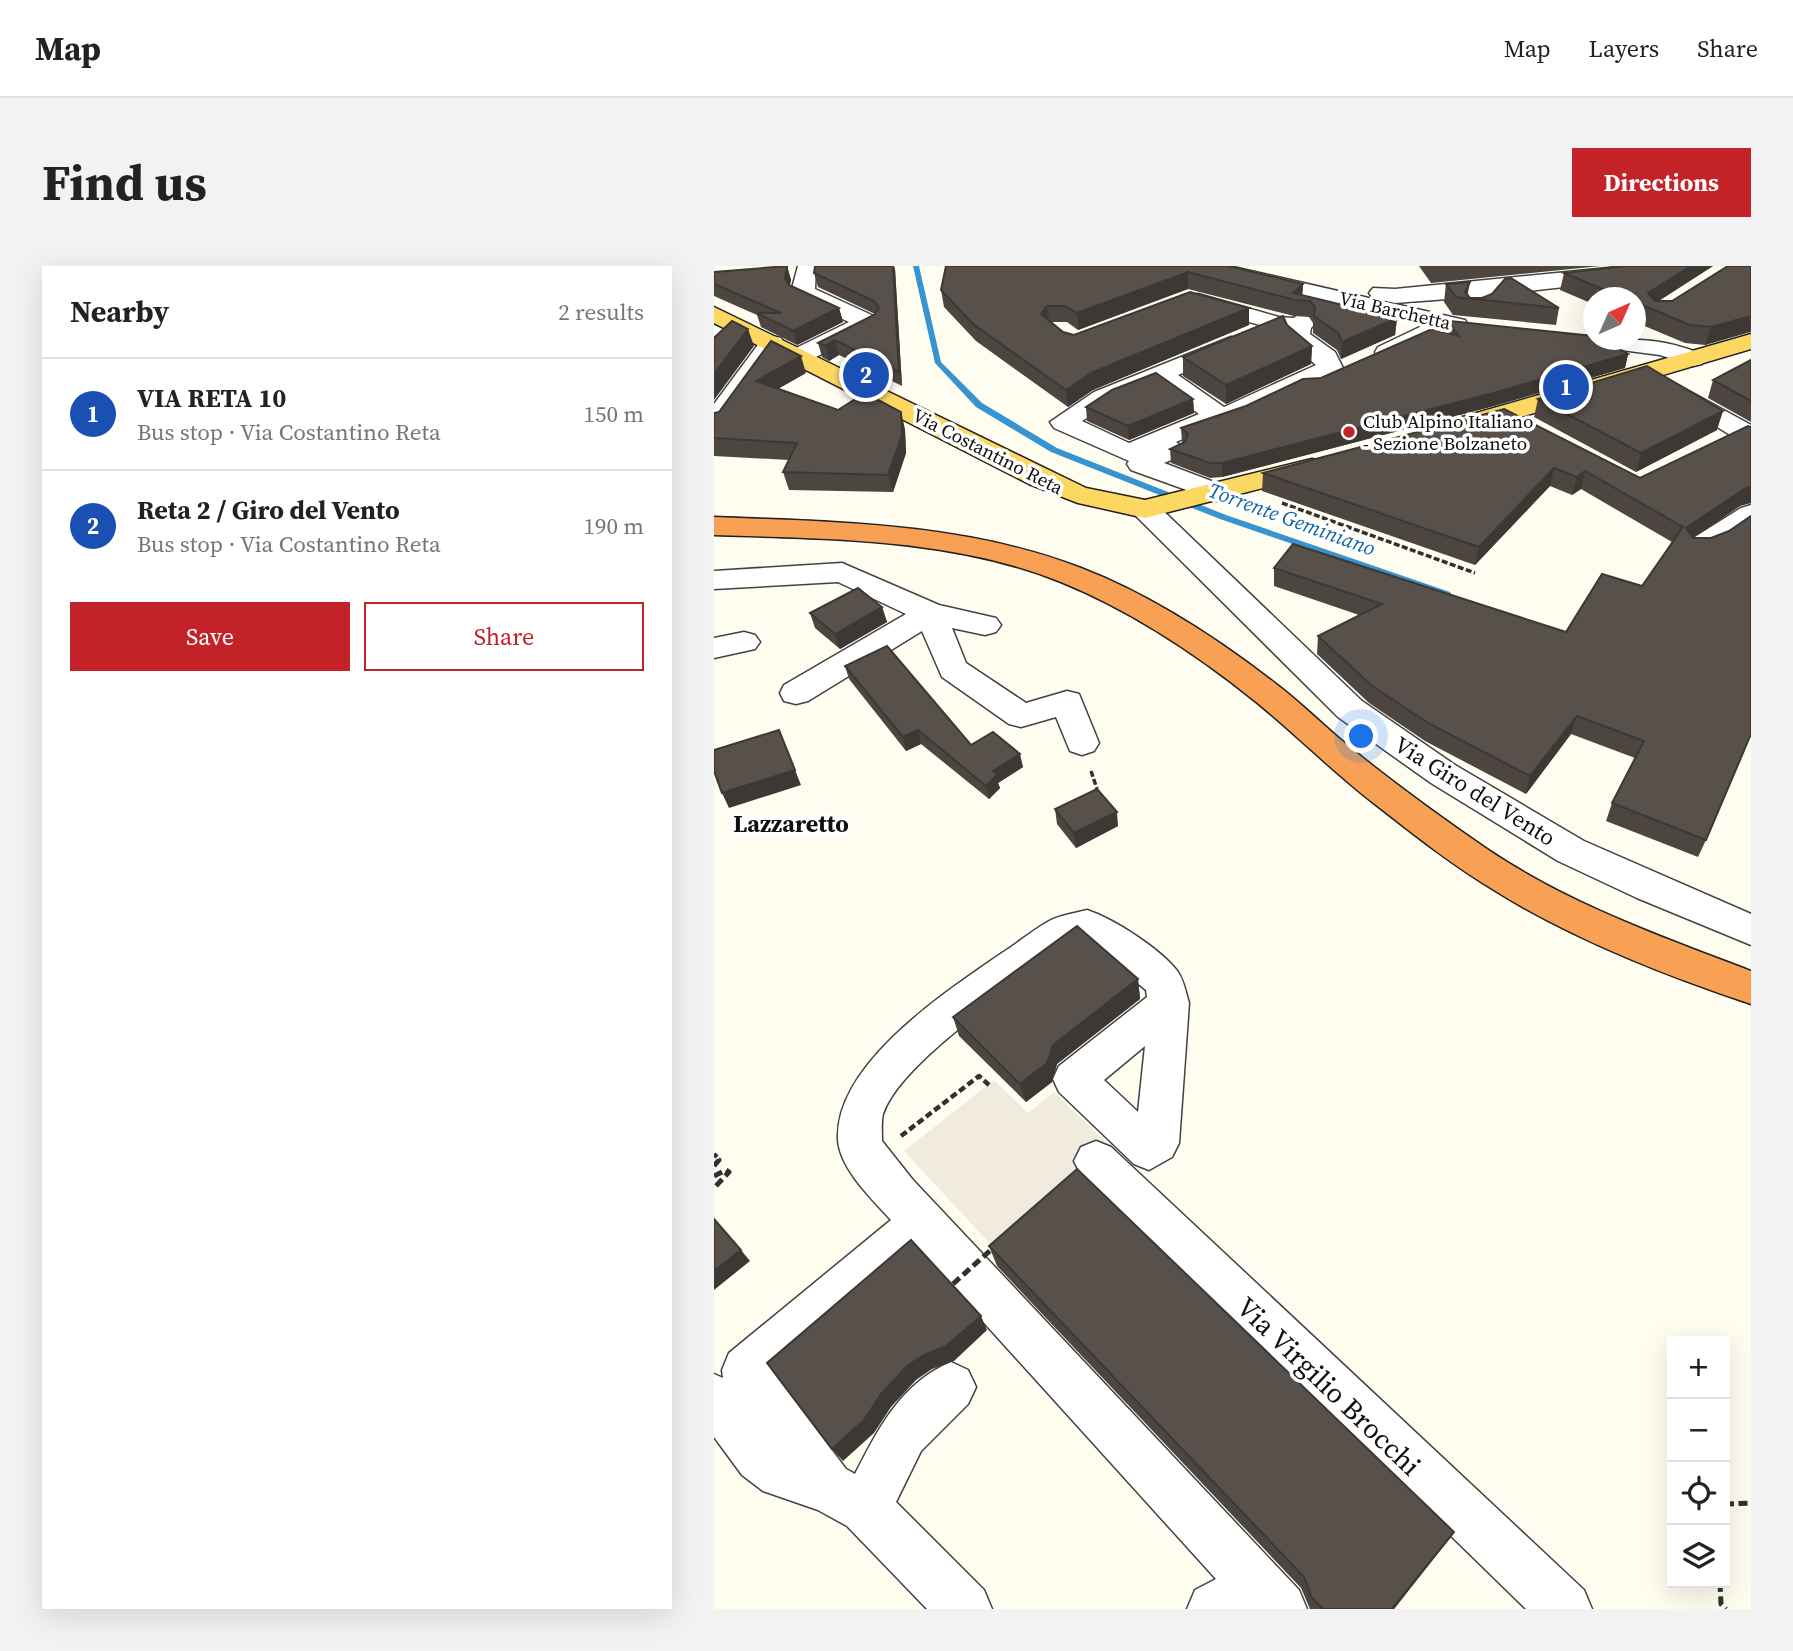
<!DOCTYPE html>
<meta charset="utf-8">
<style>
body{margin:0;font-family:"Source Serif 4",serif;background:#f2f2f2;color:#222}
.controls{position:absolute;right:21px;bottom:21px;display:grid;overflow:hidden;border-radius:0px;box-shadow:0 7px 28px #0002}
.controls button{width:63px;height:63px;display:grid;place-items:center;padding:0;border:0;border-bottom:2px solid #e0e0e0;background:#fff;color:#222;font:35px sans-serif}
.compass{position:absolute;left:869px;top:21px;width:63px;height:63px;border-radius:50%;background:#fff;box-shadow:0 7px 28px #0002;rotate:45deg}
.you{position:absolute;left:648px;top:471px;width:24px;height:24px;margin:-18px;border:5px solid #fff;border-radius:50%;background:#1a73e8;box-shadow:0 0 0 10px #1a73e833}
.badge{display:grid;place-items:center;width:46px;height:46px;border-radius:50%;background:#c32228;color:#fff;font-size:23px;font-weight:700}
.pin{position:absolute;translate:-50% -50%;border:4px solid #fff;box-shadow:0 2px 7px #0006}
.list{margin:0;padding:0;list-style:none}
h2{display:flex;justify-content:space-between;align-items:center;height:91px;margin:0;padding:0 28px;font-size:30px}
h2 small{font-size:23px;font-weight:400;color:#767676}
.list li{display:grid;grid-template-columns:46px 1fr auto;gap:21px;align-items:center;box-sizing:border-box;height:112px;padding:0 28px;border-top:2px solid #e0e0e0}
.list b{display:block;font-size:26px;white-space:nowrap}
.list p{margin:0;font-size:23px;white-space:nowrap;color:#767676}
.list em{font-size:23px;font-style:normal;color:#767676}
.actions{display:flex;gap:14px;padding:21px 28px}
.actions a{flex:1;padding:16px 0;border:2px solid #c32228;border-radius:0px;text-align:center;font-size:24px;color:#c32228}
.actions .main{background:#c32228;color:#fff}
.icon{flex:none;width:38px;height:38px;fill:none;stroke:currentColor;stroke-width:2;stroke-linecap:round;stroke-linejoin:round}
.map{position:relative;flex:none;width:1037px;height:1343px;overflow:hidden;border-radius:0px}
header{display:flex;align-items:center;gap:42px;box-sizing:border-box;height:98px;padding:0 35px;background:#fff;border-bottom:2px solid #e0e0e0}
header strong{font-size:33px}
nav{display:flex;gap:38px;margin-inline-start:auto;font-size:24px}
.intro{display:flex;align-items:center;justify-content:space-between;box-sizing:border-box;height:168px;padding:0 42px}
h1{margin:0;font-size:49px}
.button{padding:18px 32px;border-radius:0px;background:#c32228;color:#fff;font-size:24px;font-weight:700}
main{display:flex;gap:42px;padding:0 42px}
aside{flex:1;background:#fff;border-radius:0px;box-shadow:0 7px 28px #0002}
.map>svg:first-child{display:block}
.plaza{fill:#f0ebde}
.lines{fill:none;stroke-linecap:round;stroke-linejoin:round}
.stream{fill:#3893d1;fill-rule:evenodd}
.minor-casing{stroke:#424242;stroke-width:3}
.major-casing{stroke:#202020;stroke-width:3}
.highway-casing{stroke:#202020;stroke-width:3}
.path-far2{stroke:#313131;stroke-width:3.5;stroke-dasharray:6 2.5;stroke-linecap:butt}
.path-far1{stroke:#313131;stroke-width:4.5;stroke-dasharray:7 3.5;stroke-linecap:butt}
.path{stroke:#313131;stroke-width:5;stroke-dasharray:9 4.5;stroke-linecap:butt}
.minor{fill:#fff;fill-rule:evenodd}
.major{fill:#fcd863;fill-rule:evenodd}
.highway{fill:#f8a155;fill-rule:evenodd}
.path-bridge{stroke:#313131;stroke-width:5;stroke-dasharray:9 4.5;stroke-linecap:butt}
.wall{fill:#4c4540}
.shaded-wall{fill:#3e3834}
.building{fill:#58504b;stroke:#3e3834;stroke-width:2}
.poi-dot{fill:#c32228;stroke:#fff;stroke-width:2.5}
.labels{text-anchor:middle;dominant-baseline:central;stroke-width:7;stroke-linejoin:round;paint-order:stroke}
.far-street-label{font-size:19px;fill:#0f0f0f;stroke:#fff}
.far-poi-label{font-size:19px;fill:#0f0f0f;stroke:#fff;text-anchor:start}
.far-water-label{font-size:21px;font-style:italic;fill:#1364a5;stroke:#fff}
.street-label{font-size:23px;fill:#0f0f0f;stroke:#fff}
.neighbourhood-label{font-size:24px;font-weight:bold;fill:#0f0f0f;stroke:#fff}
.near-street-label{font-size:28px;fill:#0f0f0f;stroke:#fff}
</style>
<header>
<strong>Map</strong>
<nav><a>Map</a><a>Layers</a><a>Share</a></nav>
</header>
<div class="intro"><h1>Find us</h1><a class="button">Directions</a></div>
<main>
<aside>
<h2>Nearby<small>2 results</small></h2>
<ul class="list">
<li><span class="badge" style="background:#1a4fb4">1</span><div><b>VIA RETA 10</b><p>Bus stop · Via Costantino Reta</p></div><em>150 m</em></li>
<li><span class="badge" style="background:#1a4fb4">2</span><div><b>Reta 2 / Giro del Vento</b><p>Bus stop · Via Costantino Reta</p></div><em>190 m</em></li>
</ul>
<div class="actions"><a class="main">Save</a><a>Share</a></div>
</aside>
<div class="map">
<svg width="1037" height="1343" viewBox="0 0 1037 1343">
<rect width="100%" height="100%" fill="#fffcf0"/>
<polygon class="plaza" points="280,814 314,847 340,826 398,882 280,982 190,885"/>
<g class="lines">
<polygon class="stream" points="199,0 205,0 227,96 268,137 343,182 512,249 736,326 737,328 736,330 730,330 506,253 337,186 262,141 221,97"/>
<g class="minor-casing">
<g id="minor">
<polygon points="84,0 102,0 101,23 162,51 166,56 162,61 94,95 76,95 73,90 76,85 135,56 81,31 77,26"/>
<polygon points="474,0 515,0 742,52 751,54 754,59 751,64 736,65 673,93 664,91 661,86 664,81 710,59 477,5"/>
<path d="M914,0H985L974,7L787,28C778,40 773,49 757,45L753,40L760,31L681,37L659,32L655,27L659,22L681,23Z"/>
<path d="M484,28L565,51L580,52L593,41H609L613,46L597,62L596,68L621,86L629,102L625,107L531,152L489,164L462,176L472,183L469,189L450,197L513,221L517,227L513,233L503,235L417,204L413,198L415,195L340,162L336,156L380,126L517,71L526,73L529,78L526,83L464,109L510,141L602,99L574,75L572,66L476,40L472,35L476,30ZM443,118L485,148L415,177L368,155L398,136Z"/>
<path d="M880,68V74C924,74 944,71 988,88L991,93L988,98L979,100L946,89L884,81L875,79L872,74Z"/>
<polygon points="58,70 67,72 70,77 9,162 0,164 0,138 49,72"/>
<polygon points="962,118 1037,159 1037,178 1028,176 953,131 949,126 953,121"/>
<polygon points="431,234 441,237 648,435 741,499 870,575 1037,648 1037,679 923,632 844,595 717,517 624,451 421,249 417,243 421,237"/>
<path d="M1037,239V260C1018,273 996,294 973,288L968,282L973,276L1027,242Z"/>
<polygon points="128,297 225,339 282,352 287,359 282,366 271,369 238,362 252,397 312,437 353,425 365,428 385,477 380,485 368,489 356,485 342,451 307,461 295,458 228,411 208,365 94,435 82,438 70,435 66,427 70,419 192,348 124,316 0,323 0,305"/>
<polygon points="30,366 41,369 46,376 41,383 0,392 0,372"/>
<path d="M373,644C400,653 447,683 464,706C470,715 472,727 475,737L465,877L458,891L435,904L420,898L345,826L339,813L345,800L433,731L432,724L371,675L363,677C315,711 187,794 169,848C167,856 168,867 168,875L199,914L585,1324L593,1343H473L481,1324L502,1313L206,986L62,1110L132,1203L141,1208C164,1163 187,1117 237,1096L254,1104L262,1121L254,1138L207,1185L182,1236L270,1324L278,1343H213L133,1260L104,1244L49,1225L28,1209L0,1171V1108L9,1112L8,1104L15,1087L177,954C158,933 126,903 124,874C120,798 233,725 288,687C304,677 320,663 337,654C348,649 361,647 373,644ZM431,780L424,846L390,814Z"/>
<polygon points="382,875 397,881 870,1324 878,1343 812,1343 367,909 360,895 367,881"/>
</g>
</g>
<g class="major-casing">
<g id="major">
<polygon points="0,41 372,222 431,234 598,193 608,195 612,201 608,207 431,252 364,237 315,218 0,57"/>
<polygon points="1037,68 1037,83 756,166 738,166 734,160 738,154"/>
</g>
</g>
<g class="highway-casing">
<path id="highway" d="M0,251C123,256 251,257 367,302C437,329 504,373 562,418C587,437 609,459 633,479C678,516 725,550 773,583C854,638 946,670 1037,705V738C950,709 858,673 780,624C740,600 703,571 666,542C622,509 584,470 541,435C484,389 416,344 347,316C238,272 116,273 0,269Z"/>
</g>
<g class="path-far2">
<polyline points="568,237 761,307"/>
<polyline points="377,505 383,523"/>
</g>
<g class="path-far1">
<polyline points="187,870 265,810 275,819"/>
<polyline points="0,888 3,891"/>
</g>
<g class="path">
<polyline points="0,900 5,894 1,890"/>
<polyline points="0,910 12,904 15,906 0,922"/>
<polyline points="1011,1238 1037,1237"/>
<polyline points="1006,1317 1007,1338 1012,1343"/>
</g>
<use href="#minor" class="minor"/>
<use href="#major" class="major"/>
<use href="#highway" class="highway"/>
<polyline class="path-bridge" points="239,1018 279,982"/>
</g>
<g class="wall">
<polygon points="73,0 77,14 76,19 125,42 129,56 83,79 47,61 43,49 0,30 0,6"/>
<polygon points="514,0 589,18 588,29 683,52 681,69 627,93 623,84 599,67 599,57 595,51 580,50 474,23 364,64 353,56 338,56 349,66 360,69 535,59 379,124 354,141 262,75 230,41 227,24"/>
<polygon points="705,0 887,0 717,17"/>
<polygon points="999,0 944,35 958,35 1037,0 1037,66 991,79 971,77 921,56 921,32 879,32 879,38 846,24 850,7"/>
<polygon points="181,3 188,120 125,89 115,95 108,91 104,77 161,48 104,21 100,7"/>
<polygon points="732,18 754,29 756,32 845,42 842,59 739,49 730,36"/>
<polygon points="734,56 914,88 911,102 780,140 508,211 496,212 457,197 456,183 468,177 467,162 532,140 732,67"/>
<polygon points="573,59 598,80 597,98 512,138 469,110 469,91"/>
<polygon points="1037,94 1037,156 994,132 999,114"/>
<polygon points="92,107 64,123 124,144 187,146 191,164 192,187 179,226 75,224 69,206 75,194 0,190 0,147 5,146"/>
<polygon points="479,133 480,147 415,174 373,155 372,141"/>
<polygon points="824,133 1003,164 922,206 820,151"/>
<polygon points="790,143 926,212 1026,240 979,272 992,574 984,591 892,555 898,537 921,492 857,468 812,528 711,475 655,437 603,388 604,370 645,349 560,320 560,302 852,366 928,320 958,276 867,223 858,229 836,220 761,299 548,225 549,207"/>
<polygon points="168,341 173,356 126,383 101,362 96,347"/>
<polygon points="131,400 257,479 309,501 284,517 286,522 275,533 207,478 192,485 135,413"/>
<polygon points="341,543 404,560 362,582 343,558"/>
<polygon points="424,713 426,733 343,798 338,816 312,836 245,770 239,751"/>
<polygon points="275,980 731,1278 680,1343 596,1343 587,1322 283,1000"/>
</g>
<g class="shaded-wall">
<polygon points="73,0 77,14 74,25 71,12"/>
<polygon points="179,0 180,0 181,3 188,120 185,106"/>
<polygon points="977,0 999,0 934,42 934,27"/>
<polygon points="474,6 474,23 364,64 363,47"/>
<polygon points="756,16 753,32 751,26"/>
<polygon points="589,18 588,34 579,27"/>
<polygon points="333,40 335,56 327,48"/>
<polygon points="125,42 129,56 83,79 79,65"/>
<polygon points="535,42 535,59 379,124 354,141 352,124 377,107"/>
<polygon points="1037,50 1036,65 991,79 997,61"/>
<polygon points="683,52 681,69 627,93 628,76"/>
<polygon points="34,63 40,80 0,134 0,108"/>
<polygon points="121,74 125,89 115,95 111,80"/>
<polygon points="598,80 597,98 512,138 512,119"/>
<polygon points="914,88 911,102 780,140 508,211 508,197"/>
<polygon points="87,90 92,107 47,132 42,115"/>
<polygon points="479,133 480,147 415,174 414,160"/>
<polygon points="1009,145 1003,164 922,206 927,187"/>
<polygon points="187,146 191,164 192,187 179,226 174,209"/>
<polygon points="840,202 836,220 761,299 765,281"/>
<polygon points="871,205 867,223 858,229 863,211"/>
<polygon points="1037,221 1037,237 1026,240 966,280 972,262 1032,222"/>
<polygon points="168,341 173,356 126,383 121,368"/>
<polygon points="863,450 857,468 812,528 816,510"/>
<polygon points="204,464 207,478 192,485 189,471"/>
<polygon points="306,488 309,501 284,517 286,522 275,533 272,520 279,505"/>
<polygon points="81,504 87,519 15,542 8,527"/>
<polygon points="403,546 404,560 362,582 360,567"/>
<polygon points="424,713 426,733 343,798 338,816 312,836 306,818 339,779"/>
<polygon points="27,984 36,995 0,1024 0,1005"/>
<polygon points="267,1050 273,1064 240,1095 218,1103 202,1114 177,1141 160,1167 129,1195 118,1183 167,1128 193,1100"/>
<polygon points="740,1266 731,1278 680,1343 678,1343"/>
</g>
<g class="building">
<polygon points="73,0 71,12 75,19 125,42 79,65 43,47 67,47 0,18 0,6"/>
<polygon points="101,0 179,0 185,106 121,74 111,80 104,77 160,49 165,42 160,35 100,7"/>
<polygon points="232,0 514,0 589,18 579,27 683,52 628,76 624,67 600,50 601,41 596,35 581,34 474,6 363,47 351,40 333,40 327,48 349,66 360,69 476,26 535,42 377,107 352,124 259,58 227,24"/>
<polygon points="912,0 977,0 934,27 941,35 958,35 1014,0 1037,0 1037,50 997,61 976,59 921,36 921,32 910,32 850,7"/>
<polygon points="797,12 845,42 742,31 732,18 756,16 751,26 756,32 768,32 778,28 791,13"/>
<polygon points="569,50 573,59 598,80 512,119 469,91"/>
<polygon points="18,55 34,63 0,108 0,72"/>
<polygon points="736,55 879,70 879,74 890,74 914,88 783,126 508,197 496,197 456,183 471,176 474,168 467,162 532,140 589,113 607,112 718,63 745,70 734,56"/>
<polygon points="57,75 87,90 42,115 124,144 151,127 187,146 188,169 174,209 69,206 83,177 0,172 0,147 5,146"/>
<polygon points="1037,94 1037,135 999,114"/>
<polygon points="933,100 1009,145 927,187 824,133"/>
<polygon points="442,107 479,133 414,160 372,141 398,124"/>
<polygon points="790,143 926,212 1034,160 1037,161 1037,221 1032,222 972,262 979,272 997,272 1015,265 1037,250 1037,468 992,574 898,537 930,475 863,450 816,510 714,457 657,419 604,370 668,338 560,302 579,278 852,366 888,308 928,320 969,261 871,205 863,211 840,202 765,281 549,207"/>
<polygon points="144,322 168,341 121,368 96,347"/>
<polygon points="173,380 257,479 279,466 306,488 279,505 283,509 272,520 204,464 189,471 131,400"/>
<polygon points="65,464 81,504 8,527 0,505 0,484"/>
<polygon points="383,523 403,546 360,567 341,543"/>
<polygon points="363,660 424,713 339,779 333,797 306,818 239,751"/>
<polygon points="363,903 740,1266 678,1343 609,1343 598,1332 590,1311 275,980"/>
<polygon points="0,953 27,984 0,1005"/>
<polygon points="197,974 267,1050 232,1080 210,1089 193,1100 167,1128 150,1154 118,1183 53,1097"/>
</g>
<circle class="poi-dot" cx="635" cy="166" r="7"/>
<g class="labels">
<g class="far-street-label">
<text transform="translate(681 44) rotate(13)">Via Barchetta</text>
<text transform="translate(274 185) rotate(27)">Via Costantino Reta</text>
</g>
<g class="far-poi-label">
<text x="649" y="155">Club Alpino Italiano<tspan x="649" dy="22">- Sezione Bolzaneto</tspan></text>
</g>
<g class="far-water-label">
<text transform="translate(578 253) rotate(20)">Torrente Geminiano</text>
</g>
<g class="street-label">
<text transform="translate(761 525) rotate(32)">Via Giro del Vento</text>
</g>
<g class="neighbourhood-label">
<text x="77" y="557">Lazzaretto</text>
</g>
<g class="near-street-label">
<text transform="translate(615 1120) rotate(44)">Via Virgilio Brocchi</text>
</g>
</g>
</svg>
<div class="controls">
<button>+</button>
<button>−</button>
<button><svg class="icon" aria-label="locate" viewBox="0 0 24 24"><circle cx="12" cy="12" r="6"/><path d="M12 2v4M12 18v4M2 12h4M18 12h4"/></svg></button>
<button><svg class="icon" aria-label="layers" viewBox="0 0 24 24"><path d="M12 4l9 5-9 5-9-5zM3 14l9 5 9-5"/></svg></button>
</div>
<svg class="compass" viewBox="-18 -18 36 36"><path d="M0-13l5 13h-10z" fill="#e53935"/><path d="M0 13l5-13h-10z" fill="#767676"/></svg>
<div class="you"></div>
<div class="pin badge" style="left:852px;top:121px;background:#1a4fb4">1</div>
<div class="pin badge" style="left:152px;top:109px;background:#1a4fb4">2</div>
</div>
</main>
